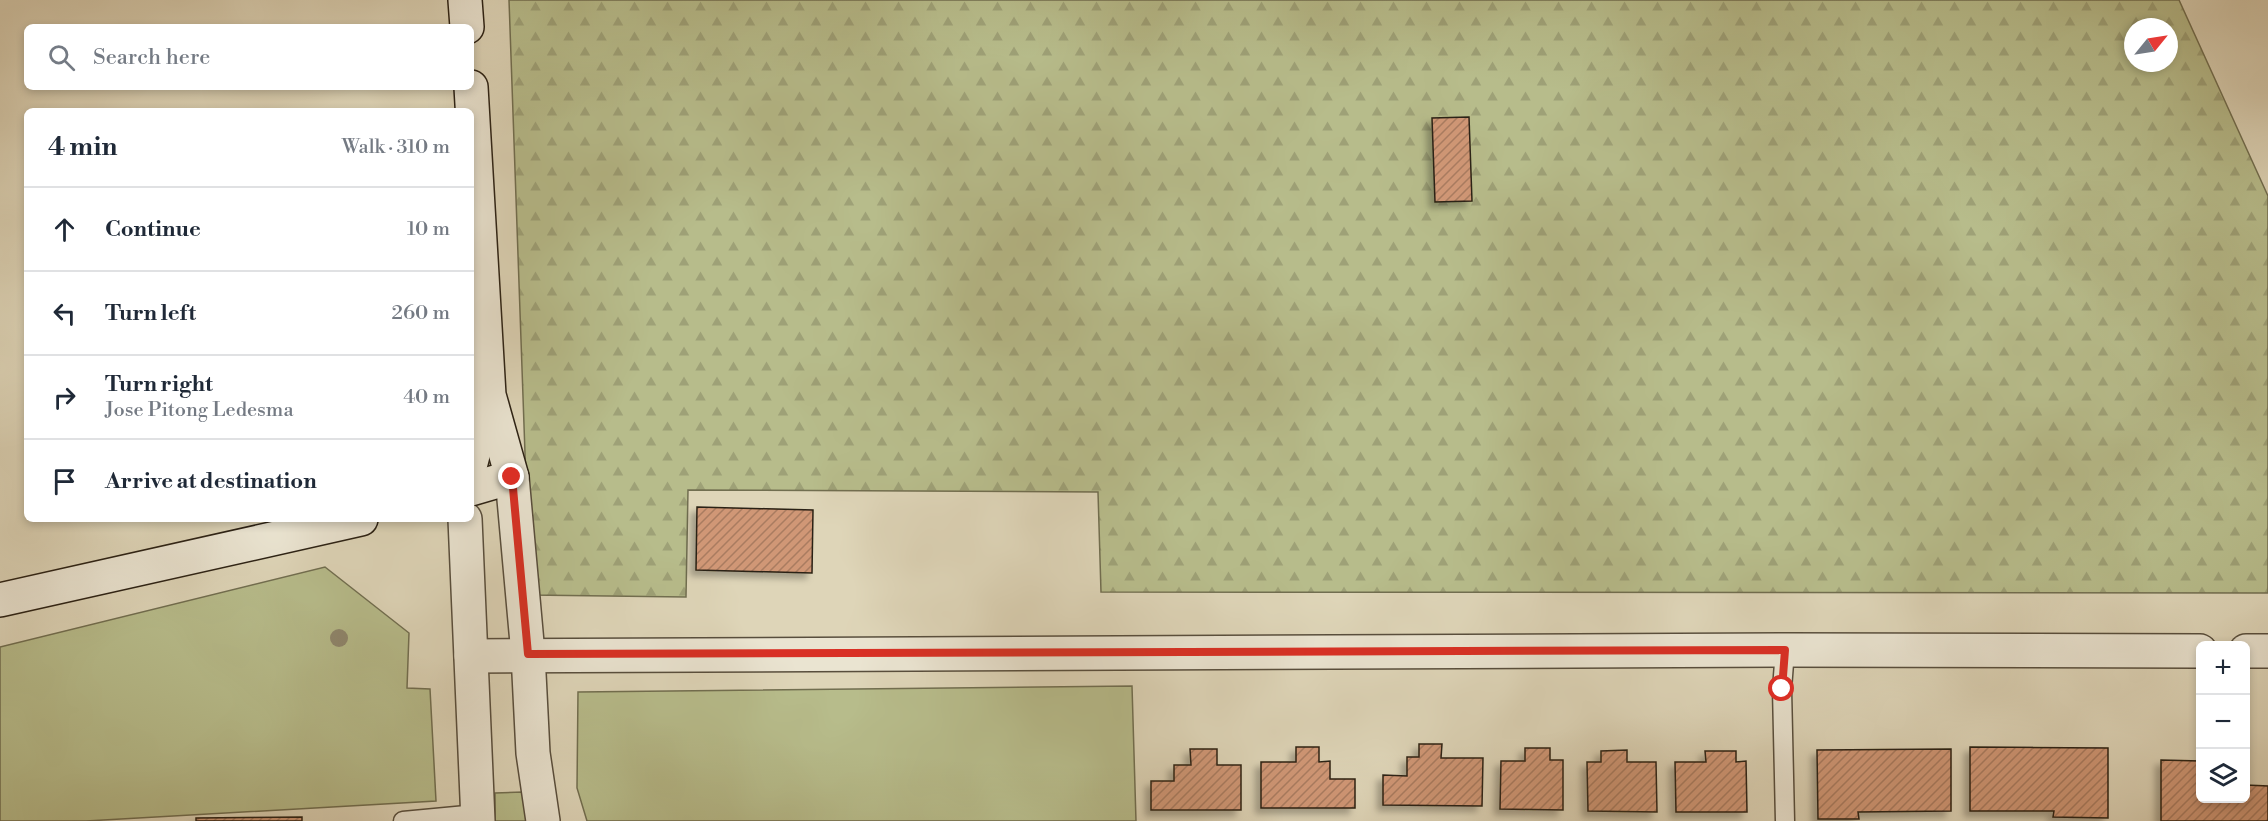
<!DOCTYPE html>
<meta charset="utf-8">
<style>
body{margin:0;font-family:"Libre Bodoni",serif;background:#f6f6f7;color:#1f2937}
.controls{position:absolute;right:18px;bottom:18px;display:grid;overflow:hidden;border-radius:9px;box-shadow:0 3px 9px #0003}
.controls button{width:54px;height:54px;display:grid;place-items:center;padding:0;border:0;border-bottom:2px solid #e0e1e3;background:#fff;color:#1f2937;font:30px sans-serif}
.compass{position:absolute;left:2124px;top:18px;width:54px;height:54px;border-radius:50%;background:#fff;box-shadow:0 3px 9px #0003;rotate:60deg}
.stop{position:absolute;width:18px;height:18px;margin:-14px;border:4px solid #d93025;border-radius:50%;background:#fff}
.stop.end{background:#d93025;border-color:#fff;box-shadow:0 2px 6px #0008}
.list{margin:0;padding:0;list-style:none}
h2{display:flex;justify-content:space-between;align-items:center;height:78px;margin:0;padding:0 24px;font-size:26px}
h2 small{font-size:20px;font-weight:400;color:#747a83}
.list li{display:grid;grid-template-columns:39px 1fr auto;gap:18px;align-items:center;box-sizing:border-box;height:84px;padding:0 24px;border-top:2px solid #e0e1e3}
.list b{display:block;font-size:22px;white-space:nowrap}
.list p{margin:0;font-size:20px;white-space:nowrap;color:#747a83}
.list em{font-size:20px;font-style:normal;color:#747a83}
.icon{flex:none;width:33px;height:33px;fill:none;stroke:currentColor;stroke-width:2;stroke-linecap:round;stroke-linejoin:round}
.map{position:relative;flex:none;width:2268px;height:821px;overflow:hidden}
.search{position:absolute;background:#fff;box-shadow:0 3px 9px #0003;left:24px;top:24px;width:450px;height:66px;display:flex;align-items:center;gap:15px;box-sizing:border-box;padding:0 21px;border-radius:9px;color:#747a83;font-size:22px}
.panel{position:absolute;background:#fff;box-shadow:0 3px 9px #0003;left:24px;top:108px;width:450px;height:414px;border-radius:9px}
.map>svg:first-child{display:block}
.grass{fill:#b7bc8b;stroke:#716e50;stroke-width:1.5}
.forest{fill:url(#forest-firs);stroke:#716e50;stroke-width:1.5;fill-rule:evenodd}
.building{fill:url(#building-hatch);stroke:#2b2114;stroke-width:1.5;filter:url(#shadow)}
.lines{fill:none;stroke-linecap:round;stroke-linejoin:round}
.service-casing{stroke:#584e3d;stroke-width:21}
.minor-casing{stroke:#584e3d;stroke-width:36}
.secondary-casing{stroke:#2b2114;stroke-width:36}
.service{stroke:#eae4d1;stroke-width:18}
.minor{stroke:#eae4d1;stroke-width:33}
.secondary{stroke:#eae4d1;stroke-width:33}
.tree{fill:#8f876e}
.route{stroke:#d93025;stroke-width:8}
</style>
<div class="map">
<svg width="2268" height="821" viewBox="0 0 2268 821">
<defs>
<pattern id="forest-firs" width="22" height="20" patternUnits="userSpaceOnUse" patternTransform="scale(1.5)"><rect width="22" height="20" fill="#b7bc8b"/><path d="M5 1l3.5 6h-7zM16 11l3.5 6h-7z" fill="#9ea177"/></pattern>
<pattern id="building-hatch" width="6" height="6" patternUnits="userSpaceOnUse" patternTransform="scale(1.5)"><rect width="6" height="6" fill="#d09776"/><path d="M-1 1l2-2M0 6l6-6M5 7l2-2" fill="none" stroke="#a97b60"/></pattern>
<filter id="shadow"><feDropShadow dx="-5.5" dy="5.5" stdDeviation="3" flood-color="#0004"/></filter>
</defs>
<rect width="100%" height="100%" fill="#ded5b8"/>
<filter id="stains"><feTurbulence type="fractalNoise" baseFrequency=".00333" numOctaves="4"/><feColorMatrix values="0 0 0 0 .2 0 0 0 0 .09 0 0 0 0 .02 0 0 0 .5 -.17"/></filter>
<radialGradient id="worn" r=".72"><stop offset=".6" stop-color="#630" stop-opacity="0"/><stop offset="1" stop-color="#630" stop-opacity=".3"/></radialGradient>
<g class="grass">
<polygon points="325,567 409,633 407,688 430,689 436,801 86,821 0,821 0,647"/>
<polygon points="1132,686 1136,821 587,821 577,788 578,692"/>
<polygon points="523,792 534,821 495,821 495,793"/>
</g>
<path class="forest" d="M509,0H2179L2268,196V593L1101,592L1098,492L688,490L686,597L530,595ZM2133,27H2169V63H2133Z"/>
<g class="building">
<polygon points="1469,117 1472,201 1435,202 1432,118"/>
<polygon points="697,507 813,510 812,573 696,570"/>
<polygon points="1419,744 1442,744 1441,758 1483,758 1482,806 1383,805 1383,775 1407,776 1407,757 1419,757"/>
<polygon points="1296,747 1319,747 1319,762 1330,761 1330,779 1355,779 1355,808 1261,808 1261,762 1296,762"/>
<polygon points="1970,747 2108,748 2108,818 2053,817 2054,811 1970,811"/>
<polygon points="1525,748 1550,748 1550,760 1563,760 1563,810 1500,809 1501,761 1525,761"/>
<polygon points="1190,749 1217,749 1217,765 1241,765 1241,810 1151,810 1151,781 1174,781 1174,765 1191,765"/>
<polygon points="1951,749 1951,811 1858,812 1859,819 1818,819 1817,750"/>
<polygon points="1627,750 1627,762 1656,762 1657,812 1588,811 1587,762 1601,762 1601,751"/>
<polygon points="1705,751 1736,751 1736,762 1746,761 1747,812 1676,812 1675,762 1706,762"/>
<polygon points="2161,760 2200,761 2200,798 2246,798 2246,785 2268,786 2268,821 2161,821"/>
<polygon points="302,817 302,821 196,821 196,818"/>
</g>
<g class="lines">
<g class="service-casing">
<g id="service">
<polyline points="1785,650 1782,689 1785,821"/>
<polyline points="403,821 477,814"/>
</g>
</g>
<g class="minor-casing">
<g id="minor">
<polyline points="512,477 528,654 533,753 543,821"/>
<polyline points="465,519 478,821"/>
<polyline points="2246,651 2268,651"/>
<polyline points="471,656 1785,650 2200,651"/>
</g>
</g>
<g class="secondary-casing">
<g id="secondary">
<polyline points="465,0 467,27"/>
<polyline points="471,87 489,395 512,477 471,489"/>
<polyline points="471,463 488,397"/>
<polyline points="0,600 361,519"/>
</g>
</g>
<use href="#service" class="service"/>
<use href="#minor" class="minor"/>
<use href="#secondary" class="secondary"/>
</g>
<circle class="tree" cx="339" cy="638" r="9"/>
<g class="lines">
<polyline class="route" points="512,477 528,654 1785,650 1782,689"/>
</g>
<rect width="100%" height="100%" filter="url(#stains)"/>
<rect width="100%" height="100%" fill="url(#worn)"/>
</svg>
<div class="controls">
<button>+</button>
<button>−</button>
<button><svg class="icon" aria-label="layers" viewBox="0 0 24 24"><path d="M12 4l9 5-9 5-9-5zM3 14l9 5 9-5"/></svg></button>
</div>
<svg class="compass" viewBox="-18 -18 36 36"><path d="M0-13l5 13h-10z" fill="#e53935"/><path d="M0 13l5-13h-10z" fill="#747a83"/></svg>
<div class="stop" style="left:1782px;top:689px"></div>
<div class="stop end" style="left:512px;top:477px"></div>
<div class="search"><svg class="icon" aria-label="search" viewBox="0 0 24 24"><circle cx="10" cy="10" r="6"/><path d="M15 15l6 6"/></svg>Search here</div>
<section class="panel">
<h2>4 min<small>Walk · 310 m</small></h2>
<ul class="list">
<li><svg class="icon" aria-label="ahead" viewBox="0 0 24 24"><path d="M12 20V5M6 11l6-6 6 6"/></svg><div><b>Continue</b></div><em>10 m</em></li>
<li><svg class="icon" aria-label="left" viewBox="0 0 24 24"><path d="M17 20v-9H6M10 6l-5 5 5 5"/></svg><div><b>Turn left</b></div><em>260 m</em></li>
<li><svg class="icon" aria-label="right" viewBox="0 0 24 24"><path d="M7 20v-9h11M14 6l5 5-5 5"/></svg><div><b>Turn right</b><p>Jose Pitong Ledesma</p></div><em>40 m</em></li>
<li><svg class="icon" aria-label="arrive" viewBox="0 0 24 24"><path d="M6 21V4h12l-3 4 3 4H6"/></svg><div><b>Arrive at destination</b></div></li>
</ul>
</section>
</div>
